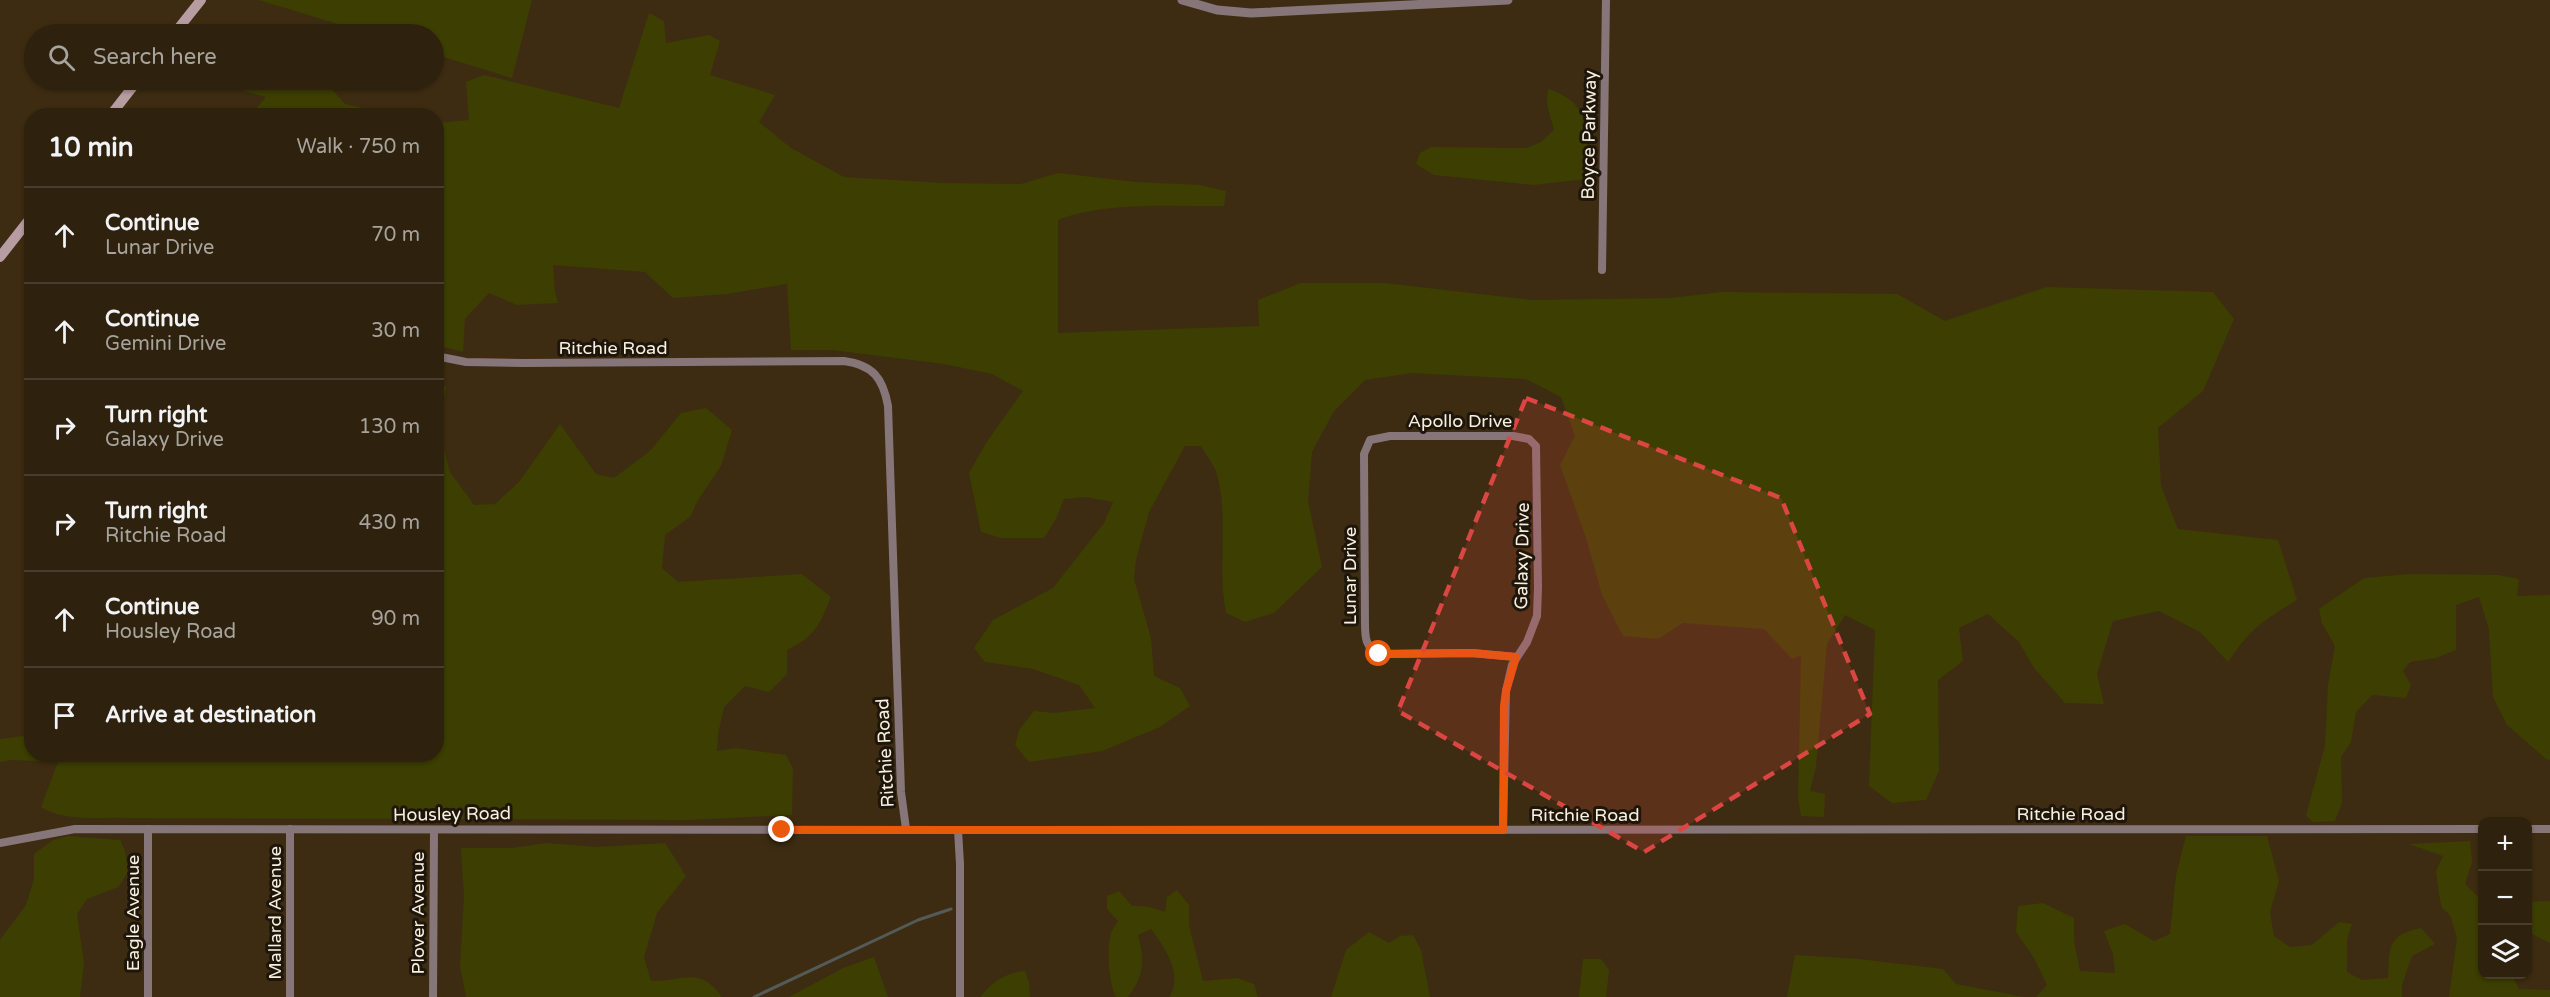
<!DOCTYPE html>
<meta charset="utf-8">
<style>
body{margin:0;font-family:"Varela Round",sans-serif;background:#362916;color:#f1f3f6}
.controls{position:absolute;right:18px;bottom:18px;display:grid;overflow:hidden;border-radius:12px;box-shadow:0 2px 4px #0004}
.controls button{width:54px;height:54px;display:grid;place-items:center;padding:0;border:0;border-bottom:2px solid #493e2e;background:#2e210d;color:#f1f3f6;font:30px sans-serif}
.stop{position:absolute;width:18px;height:18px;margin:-14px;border:4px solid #ea580c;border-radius:50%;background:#fff}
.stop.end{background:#ea580c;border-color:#fff;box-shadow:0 2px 6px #0008}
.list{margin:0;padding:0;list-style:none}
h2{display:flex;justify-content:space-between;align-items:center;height:78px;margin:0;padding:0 24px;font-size:26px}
h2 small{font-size:20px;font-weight:400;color:#a7a39d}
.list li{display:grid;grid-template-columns:39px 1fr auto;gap:18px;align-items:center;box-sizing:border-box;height:96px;padding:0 24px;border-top:2px solid #493e2e}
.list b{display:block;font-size:22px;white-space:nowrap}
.list p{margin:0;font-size:20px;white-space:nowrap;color:#a7a39d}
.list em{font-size:20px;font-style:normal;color:#a7a39d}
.icon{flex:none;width:33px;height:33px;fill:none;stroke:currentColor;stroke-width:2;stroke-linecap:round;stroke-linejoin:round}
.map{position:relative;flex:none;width:2550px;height:997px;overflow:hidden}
.search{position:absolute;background:#2e210d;box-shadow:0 2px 4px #0004;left:24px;top:24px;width:420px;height:66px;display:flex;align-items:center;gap:15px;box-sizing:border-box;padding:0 21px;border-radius:33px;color:#a7a39d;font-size:22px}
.panel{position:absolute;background:#2e210d;box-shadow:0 2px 4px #0004;left:24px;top:108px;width:420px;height:654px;border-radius:24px}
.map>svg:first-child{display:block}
.green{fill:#3c3f01}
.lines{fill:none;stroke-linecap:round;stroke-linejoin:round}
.stream{stroke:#535b59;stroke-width:3}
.minor{stroke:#867579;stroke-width:8}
.tertiary{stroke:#867579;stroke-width:9}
.secondary{stroke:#b79ca2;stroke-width:10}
.route{stroke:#ea580c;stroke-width:8}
.marked{fill:#db4643;fill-opacity:0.2;stroke:#db4643;stroke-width:4.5;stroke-dasharray:12 8;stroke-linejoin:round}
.labels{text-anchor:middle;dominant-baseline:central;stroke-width:6;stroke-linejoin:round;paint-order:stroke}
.street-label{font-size:18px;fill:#f9efdf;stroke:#1e160b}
</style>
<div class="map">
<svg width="2550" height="997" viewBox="0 0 2550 997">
<rect width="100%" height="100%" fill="#3d2c11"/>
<g class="green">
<polygon points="259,0 532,0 512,78 434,54 434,34 371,34"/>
<path d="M649,13L664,21L666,43L709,35L720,41L710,75L775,95L759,122L791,148L844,177L943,183L1021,184L1058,173L1136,182L1200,185L1226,191L1224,206C1172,207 1107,201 1058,220V333L1259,326L1258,300L1301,283H1384L1532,300L1670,298L1722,292L1897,294L1945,321L2047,287L2213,292L2234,319L2203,391L2158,428L2161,486L2178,529L2278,540L2297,600C2262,621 2251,628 2228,662L2200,632L2159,611L2113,621L2097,674L2104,704L2065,703L2034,668L2019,642L1988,614L1959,628L1963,661L1938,680L1939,771L1926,800L1892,803L1869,786L1875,630L1845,615L1827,644L1816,766L1810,791L1825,794L1824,817L1801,816L1798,797L1801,655L1792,659L1764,629L1683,623L1658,639L1623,636L1602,595L1586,538L1560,465L1575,436L1561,397L1526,379L1412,373L1365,380L1334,411L1312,452L1308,501L1322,567L1274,613L1245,622L1226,613C1217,568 1229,519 1217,474C1214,465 1206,455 1201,446H1185L1149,512L1136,560L1134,579L1151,638L1154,676L1180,688L1190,706L1160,727L1102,751L1029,762L1015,745L1019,730L1034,711L1054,713L1095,708L1079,685L1033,669L985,662L974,648L993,620L1053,588L1104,523L1113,502L1086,497L1064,499L1056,519L1044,538H1001L981,532L969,473L986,443L1023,391L992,374L944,364L832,350H791L787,284L727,294L673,298L645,272L553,265L555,292L558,303L517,305L489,293L465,319L463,352L437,345V123L469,120L466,82L484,75L619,108Z"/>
<polygon points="186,80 314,80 327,84 345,104 393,115 251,115 266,97 231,87"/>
<path d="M1548,89C1596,104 1586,139 1586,179L1534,185L1434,175L1416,164L1420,153L1431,147L1527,148L1541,142L1554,130L1547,104Z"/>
<path d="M437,378L446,387L439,429L450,472L474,505L495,504L519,482L560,424L596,474L614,478L650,451L681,413L706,408L732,430L721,466L698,500L690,517L665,535L662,568L678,582L802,574L831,597C820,624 815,637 787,650V674L769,692L745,686L724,707L718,734L717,751L736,748L786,755L793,769L792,815L689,820L127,818C102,817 63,822 41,807L58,762L12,760L0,762V739L31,735L32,754H436Z"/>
<polygon points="2410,574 2499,575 2519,579 2517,596 2550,595 2550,760 2546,759 2507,725 2493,697 2489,630 2479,597 2456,605 2456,650 2436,658 2410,662 2403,671 2411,685 2406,698 2372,695 2356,712 2351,742 2341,757 2342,803 2335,821 2313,822 2306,815 2325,746 2328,685 2335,646 2322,623 2319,609 2364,578"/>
<polygon points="68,836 120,840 125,851 128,873 118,887 87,899 77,914 84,963 80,997 0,997 0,940 26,905 34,879 34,854 53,840"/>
<path d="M2186,836H2267L2279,881L2270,912L2274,936L2290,947L2312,945L2339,922L2352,924L2347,940V972L2362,980L2388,978C2390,948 2386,935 2421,928L2435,944L2412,956L2402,985V997H2036L2047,985L2034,958L2016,932L2018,906L2043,903L2074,918V941L2080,971L2115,973L2113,954L2104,931L2125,924L2154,941L2170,934L2176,875Z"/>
<polygon points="2470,841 2472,862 2465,884 2482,901 2482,974 2512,975 2519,989 2550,990 2550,997 2449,997 2457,938 2450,915 2442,908 2439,895 2436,871 2443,856 2409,844"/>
<path d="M547,843L596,847L665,843L686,876L657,913L644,957L651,981C683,982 699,965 722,997H466L460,966L464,896L461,848H512Z"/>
<path d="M1177,890L1189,905V926L1203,981L1237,978L1254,984L1258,997H1169C1184,976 1165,947 1151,929L1138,935C1145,961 1144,976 1128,997H1116C1109,984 1106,948 1111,934C1112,929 1116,925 1118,921L1107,909V896L1119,891L1132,906C1143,905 1154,908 1165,912L1167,897Z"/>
<polygon points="2550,901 2550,943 2528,932 2528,902"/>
<polygon points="1369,932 1389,943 1400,936 1413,935 1421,950 1430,997 1331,997 1346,950"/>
<polygon points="1795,955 1859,959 1943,969 1956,984 2024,997 1787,997"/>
<polygon points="874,957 888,997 789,997 843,968"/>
<polygon points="1583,959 1601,959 1609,970 1606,997 1579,997"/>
<path d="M1025,971L1029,982L1030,997H980C992,983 1006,972 1025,971Z"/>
</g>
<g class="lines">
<polyline class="stream" points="754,997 918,920 951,909"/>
<g class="minor">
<polyline points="1602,270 1606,0"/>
<path d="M436,356L466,362L523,363L844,361C873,365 883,378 888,406L901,792L906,829"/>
<polyline points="2528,829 2550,829"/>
<polyline points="958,830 960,864 960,997"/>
<path d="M1503,830L1506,691L1512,665L1527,642L1537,616L1538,587L1536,446L1529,439L1513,436H1390L1370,440L1364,454L1365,623C1365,637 1365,647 1379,654L1472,653L1516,657"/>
<polyline points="0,843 75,829 958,830 2482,829"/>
<polyline points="148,997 148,829"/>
<polyline points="290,997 290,829"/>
<polyline points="433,997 434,830"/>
</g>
<polyline class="tertiary" points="1182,0 1217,10 1251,13 1508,0"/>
<g class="secondary">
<polyline points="174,34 201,0"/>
<polyline points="110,116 138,80"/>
<polyline points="0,257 32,216"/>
</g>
</g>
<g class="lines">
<polyline class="route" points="782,830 1503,830 1504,706 1506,691 1516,657 1472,653 1379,654"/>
</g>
<path class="marked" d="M1526,398L1781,498L1870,714L1644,852L1398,711Z"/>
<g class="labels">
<g class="street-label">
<text transform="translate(1589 135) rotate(-89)">Boyce Parkway</text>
<text x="613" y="348">Ritchie Road</text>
<text x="1460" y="421">Apollo Drive</text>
<text transform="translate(1522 556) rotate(-89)">Galaxy Drive</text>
<text transform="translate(1350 576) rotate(-90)">Lunar Drive</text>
<text transform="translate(885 753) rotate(-93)">Ritchie Road</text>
<text transform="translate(452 814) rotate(-1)">Housley Road</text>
<text x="2071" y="814">Ritchie Road</text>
<text x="1585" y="815">Ritchie Road</text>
<text transform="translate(133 913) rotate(-90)">Eagle Avenue</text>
<text transform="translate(275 913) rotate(-90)">Mallard Avenue</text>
<text transform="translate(418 913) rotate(-90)">Plover Avenue</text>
</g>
</g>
</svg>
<div class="controls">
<button>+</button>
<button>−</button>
<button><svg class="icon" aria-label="layers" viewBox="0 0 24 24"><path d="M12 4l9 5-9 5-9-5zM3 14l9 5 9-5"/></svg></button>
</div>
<div class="stop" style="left:1379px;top:654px"></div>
<div class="stop end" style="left:782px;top:830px"></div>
<div class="search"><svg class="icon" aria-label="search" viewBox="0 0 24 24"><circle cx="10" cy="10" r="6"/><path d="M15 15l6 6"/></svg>Search here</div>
<section class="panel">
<h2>10 min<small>Walk · 750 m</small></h2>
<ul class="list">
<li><svg class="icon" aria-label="ahead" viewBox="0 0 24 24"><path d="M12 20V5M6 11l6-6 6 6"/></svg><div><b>Continue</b><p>Lunar Drive</p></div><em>70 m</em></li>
<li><svg class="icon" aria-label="ahead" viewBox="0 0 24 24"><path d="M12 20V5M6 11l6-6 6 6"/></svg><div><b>Continue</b><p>Gemini Drive</p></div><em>30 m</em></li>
<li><svg class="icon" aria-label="right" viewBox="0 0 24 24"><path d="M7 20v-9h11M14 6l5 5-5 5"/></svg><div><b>Turn right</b><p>Galaxy Drive</p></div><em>130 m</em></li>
<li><svg class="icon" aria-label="right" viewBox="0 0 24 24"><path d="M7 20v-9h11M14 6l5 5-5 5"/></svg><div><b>Turn right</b><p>Ritchie Road</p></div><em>430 m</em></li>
<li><svg class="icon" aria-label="ahead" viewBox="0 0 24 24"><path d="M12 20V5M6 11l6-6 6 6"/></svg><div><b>Continue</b><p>Housley Road</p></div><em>90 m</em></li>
<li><svg class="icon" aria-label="arrive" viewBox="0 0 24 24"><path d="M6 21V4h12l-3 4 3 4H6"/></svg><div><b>Arrive at destination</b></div></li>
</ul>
</section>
</div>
